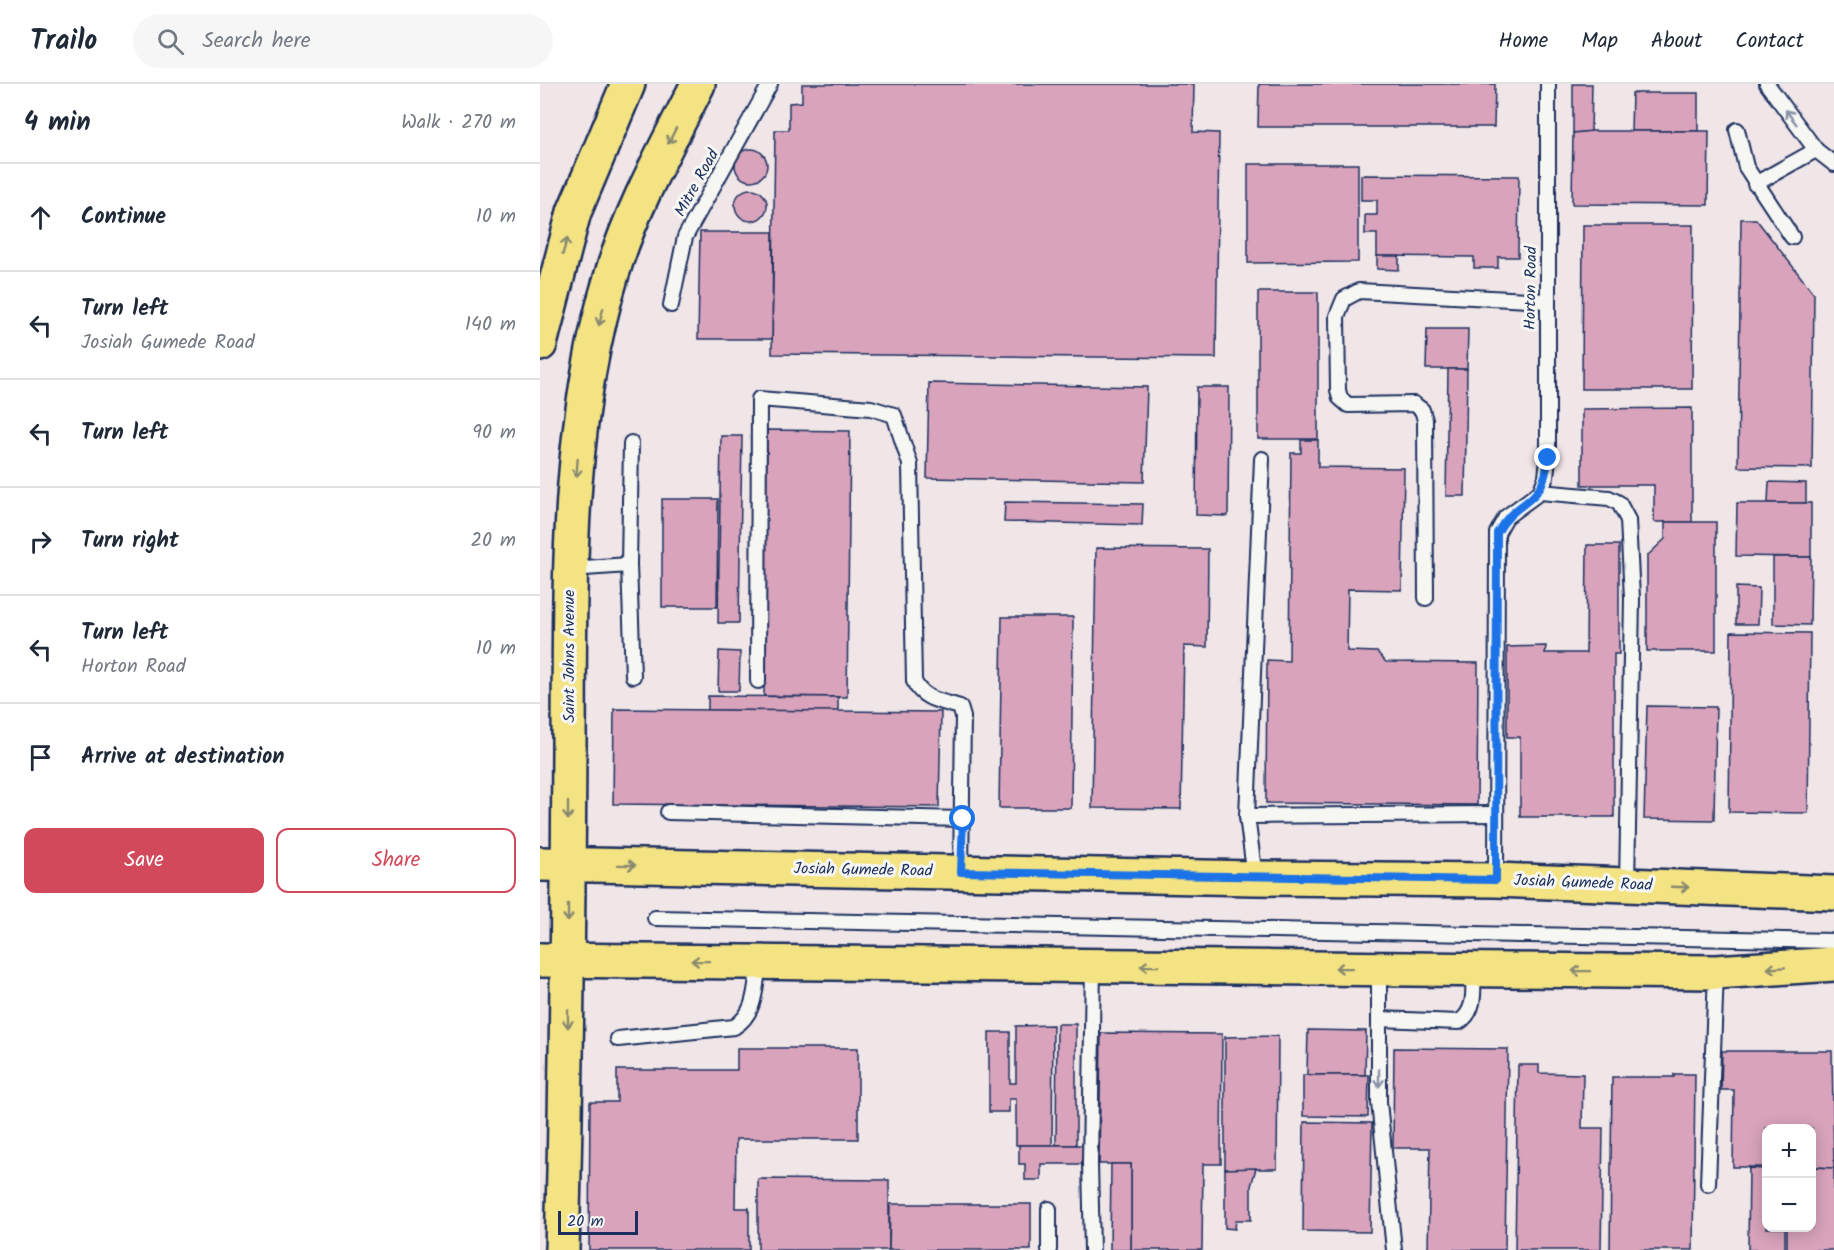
<!DOCTYPE html>
<meta charset="utf-8">
<style>
body{margin:0;font-family:Kalam,sans-serif;background:#f6f6f7;color:#1f2937}
.controls{position:absolute;right:18px;bottom:18px;display:grid;overflow:hidden;border-radius:12px;box-shadow:0 3px 15px #0003}
.controls button{width:54px;height:54px;display:grid;place-items:center;padding:0;border:0;border-bottom:2px solid #e0e1e3;background:#fff;color:#1f2937;font:30px sans-serif}
.scale{position:absolute;left:18px;bottom:15px;width:80px;box-sizing:border-box;padding-left:6px;border:3px solid #1b2f5e;border-top:0;font-size:16px;line-height:21px;white-space:nowrap;color:#1b2f5e;-webkit-text-stroke:4px #f6f6f2;paint-order:stroke}
.stop{position:absolute;width:18px;height:18px;margin:-14px;border:4px solid #1a73e8;border-radius:50%;background:#fff}
.stop.end{background:#1a73e8;border-color:#fff;box-shadow:0 2px 6px #0008}
.list{margin:0;padding:0;list-style:none}
h2{display:flex;justify-content:space-between;align-items:center;height:78px;margin:0;padding:0 24px;font-size:26px}
h2 small{font-size:20px;font-weight:400;color:#747a83}
.list li{display:grid;grid-template-columns:39px 1fr auto;gap:18px;align-items:center;box-sizing:border-box;height:108px;padding:0 24px;border-top:2px solid #e0e1e3}
.list b{display:block;font-size:22px;white-space:nowrap}
.list p{margin:0;font-size:20px;white-space:nowrap;color:#747a83}
.list em{font-size:20px;font-style:normal;color:#747a83}
.actions{display:flex;gap:12px;padding:18px 24px}
.actions a{flex:1;padding:14px 0;border:2px solid #d1495b;border-radius:12px;text-align:center;font-size:21px;color:#d1495b}
.actions .main{background:#d1495b;color:#fff}
.icon{flex:none;width:33px;height:33px;fill:none;stroke:currentColor;stroke-width:2;stroke-linecap:round;stroke-linejoin:round}
.map{position:relative;flex:none;width:1294px;height:1166px;overflow:hidden}
header{display:flex;align-items:center;gap:36px;box-sizing:border-box;height:84px;padding:0 30px;background:#fff;border-bottom:2px solid #e0e1e3}
header strong{font-size:28px}
nav{display:flex;gap:33px;margin-inline-start:auto;font-size:21px}
.search{width:420px;height:54px;background:#f6f6f7;display:flex;align-items:center;gap:15px;box-sizing:border-box;padding:0 21px;border-radius:33px;color:#747a83;font-size:22px}
main{display:flex}
aside{flex:1;background:#fff}
.map>svg:first-child{display:block}
.building{fill:#d8a3bb;stroke:#1b2f5e;stroke-width:1.5}
.lines{fill:none;stroke-linecap:round;stroke-linejoin:round}
.service-casing{stroke:#1b2f5e;stroke-width:18}
.primary-casing{stroke:#1b2f5e;stroke-width:38}
.trunk-casing{stroke:#1b2f5e;stroke-width:38}
.service{stroke:#f6f6f2;stroke-width:14}
.primary{stroke:#f4e382;stroke-width:33}
.trunk{stroke:#f4e382;stroke-width:33}
.oneway{stroke:#8892a8}
.oneway2{stroke:#888970}
.route{stroke:#1a73e8;stroke-width:8}
.labels{text-anchor:middle;dominant-baseline:central;stroke-width:6;stroke-linejoin:round;paint-order:stroke}
.street-label{font-size:16px;fill:#1b2f5e;stroke:#f6f6f2}
</style>
<header>
<strong>Trailo</strong>
<div class="search"><svg class="icon" aria-label="search" viewBox="0 0 24 24"><circle cx="10" cy="10" r="6"/><path d="M15 15l6 6"/></svg>Search here</div>
<nav><a>Home</a><a>Map</a><a>About</a><a>Contact</a></nav>
</header>
<main>
<aside>
<h2>4 min<small>Walk · 270 m</small></h2>
<ul class="list">
<li><svg class="icon" aria-label="ahead" viewBox="0 0 24 24"><path d="M12 20V5M6 11l6-6 6 6"/></svg><div><b>Continue</b></div><em>10 m</em></li>
<li><svg class="icon" aria-label="left" viewBox="0 0 24 24"><path d="M17 20v-9H6M10 6l-5 5 5 5"/></svg><div><b>Turn left</b><p>Josiah Gumede Road</p></div><em>140 m</em></li>
<li><svg class="icon" aria-label="left" viewBox="0 0 24 24"><path d="M17 20v-9H6M10 6l-5 5 5 5"/></svg><div><b>Turn left</b></div><em>90 m</em></li>
<li><svg class="icon" aria-label="right" viewBox="0 0 24 24"><path d="M7 20v-9h11M14 6l5 5-5 5"/></svg><div><b>Turn right</b></div><em>20 m</em></li>
<li><svg class="icon" aria-label="left" viewBox="0 0 24 24"><path d="M17 20v-9H6M10 6l-5 5 5 5"/></svg><div><b>Turn left</b><p>Horton Road</p></div><em>10 m</em></li>
<li><svg class="icon" aria-label="arrive" viewBox="0 0 24 24"><path d="M6 21V4h12l-3 4 3 4H6"/></svg><div><b>Arrive at destination</b></div></li>
</ul>
<div class="actions"><a class="main">Save</a><a>Share</a></div>
</aside>
<div class="map">
<svg width="1294" height="1166" viewBox="0 0 1294 1166">
<rect width="100%" height="100%" fill="#f0e5e7"/>
<filter id="ink" filterUnits="userSpaceOnUse"><feTurbulence type="fractalNoise" baseFrequency=".0167" numOctaves="2"/><feDisplacementMap in="SourceGraphic" scale="12" xChannelSelector="R" yChannelSelector="G"/><feConvolveMatrix kernelMatrix="1 2 1 2 8 2 1 2 1" color-interpolation-filters="sRGB"/></filter>
<g filter="url(#ink)">
<g class="building">
<polygon points="262,0 654,0 653,48 679,49 676,274 232,270 235,46 249,46 249,19 262,18"/>
<polygon points="719,0 955,0 954,43 718,43"/>
<polygon points="1033,0 1052,0 1051,48 1033,49"/>
<polygon points="1092,9 1158,9 1158,47 1091,47"/>
<polygon points="1052,47 1169,47 1168,121 1032,120 1033,49"/>
<circle cx="211" cy="81" r="16"/>
<polygon points="708,80 818,80 818,178 708,179"/>
<polygon points="821,91 979,92 978,173 958,173 958,184 934,184 934,173 837,172 837,150 825,150 825,131 837,131 837,116 821,116"/>
<circle cx="211" cy="121" r="16"/>
<polygon points="1201,135 1216,135 1274,210 1272,384 1198,383"/>
<polygon points="1043,141 1153,141 1152,305 1042,305"/>
<polygon points="160,148 233,148 232,255 158,255"/>
<polygon points="837,172 859,172 859,186 837,185"/>
<rect x="718" y="208" width="60" height="147"/>
<polygon points="887,245 928,245 927,285 886,285"/>
<polygon points="908,285 927,285 925,412 906,412"/>
<polygon points="389,299 607,303 604,398 387,394"/>
<polygon points="657,303 689,303 688,432 656,431"/>
<polygon points="1152,324 1152,438 1114,438 1114,401 1042,401 1042,325"/>
<polygon points="227,346 310,347 307,613 224,612"/>
<polygon points="181,352 202,352 199,539 178,539"/>
<polygon points="761,356 778,356 778,383 864,384 862,506 808,505 807,567 837,568 846,578 938,579 937,721 726,719 727,576 749,577 751,369 761,369"/>
<polygon points="1229,398 1266,399 1266,419 1228,419"/>
<polygon points="122,415 178,415 177,523 122,523"/>
<polygon points="465,418 603,420 602,441 464,438"/>
<polygon points="1197,419 1271,419 1271,473 1196,472"/>
<polygon points="1125,438 1176,438 1176,567 1107,567 1107,472 1125,455"/>
<polygon points="1047,461 1079,461 1079,570 1074,570 1074,733 980,733 980,653 967,653 967,563 1006,562 1005,569 1046,569"/>
<polygon points="556,464 668,465 667,563 644,562 641,725 552,724"/>
<polygon points="1233,473 1271,473 1270,541 1233,540"/>
<polygon points="1196,503 1219,504 1218,540 1196,540"/>
<polygon points="462,533 533,533 531,724 459,724"/>
<polygon points="1191,548 1270,549 1268,729 1189,728"/>
<polygon points="179,567 200,568 199,607 178,607"/>
<polygon points="168,612 298,613 298,628 168,626"/>
<polygon points="1107,622 1176,623 1174,736 1104,735"/>
<polygon points="74,625 401,628 399,723 73,720"/>
<polygon points="517,940 536,940 536,1061 516,1061"/>
<polygon points="513,941 512,1061 476,1061 476,1015 469,1015 469,1028 449,1028 449,948 470,948 470,999 476,999 476,942"/>
<polygon points="768,946 826,947 825,991 767,991"/>
<polygon points="561,949 682,950 681,1080 663,1080 662,1166 591,1166 591,1080 559,1080"/>
<polygon points="738,952 737,1085 685,1085 685,953"/>
<polygon points="197,964 318,964 318,1055 196,1055 195,1124 209,1124 209,1166 49,1166 50,1018 77,1018 77,986 197,986"/>
<polygon points="854,964 968,965 965,1166 888,1166 890,1064 853,1064"/>
<polygon points="1182,967 1292,967 1294,1084 1272,1083 1272,1044 1226,1044 1226,1083 1193,1083 1194,1006 1181,1006"/>
<polygon points="978,981 999,981 999,989 1043,990 1042,1044 1063,1044 1061,1166 975,1166"/>
<polygon points="1134,990 1155,990 1153,1166 1070,1166 1072,993 1134,993"/>
<polygon points="763,991 829,991 828,1033 763,1032"/>
<polygon points="764,1038 832,1039 830,1148 763,1147"/>
<polygon points="479,1061 544,1061 544,1080 501,1080 501,1096 485,1096 485,1080 479,1080"/>
<polygon points="571,1080 591,1080 591,1166 570,1166"/>
<polygon points="1272,1083 1294,1084 1294,1166 1247,1166 1247,1144 1272,1144"/>
<polygon points="716,1084 711,1102 711,1136 696,1136 695,1145 685,1144 685,1085"/>
<polygon points="1209,1084 1226,1085 1226,1144 1245,1144 1245,1166 1208,1166"/>
<polygon points="218,1095 349,1096 349,1166 218,1166"/>
<polygon points="350,1120 491,1120 491,1166 349,1166"/>
</g>
<g class="lines">
<g class="service-casing">
<g id="service">
<polyline points="1227,0 1276,66 1294,80"/>
<polyline points="1197,46 1206,83 1252,153"/>
<polyline points="1215,100 1276,66"/>
<polyline points="131,221 145,153 230,0"/>
<polyline points="91,359 89,481 93,592"/>
<polyline points="1000,408 1006,393 1008,374 1008,0"/>
<polyline points="30,485 89,481"/>
<polyline points="886,514 885,336 882,326 874,320 808,321 800,314 798,306 797,232 804,215 819,207 1007,217"/>
<path d="M218,597L219,315L331,324L354,331L370,380L374,597C382,616 402,617 420,623L423,633L421,788"/>
<polyline points="128,728 423,735"/>
<polyline points="707,732 956,730"/>
<polyline points="715,794 707,732 722,375"/>
<polyline points="956,796 957,449 966,433 1000,408 1069,414 1079,419 1088,436 1092,514 1087,801"/>
<polyline points="115,834 1294,857"/>
<polyline points="839,884 839,1018 854,1166"/>
<path d="M839,935L919,938C937,927 933,904 933,886"/>
<path d="M78,955L194,943C217,929 215,902 219,878"/>
<polyline points="1168,1100 1176,888"/>
<polyline points="509,1166 509,1125"/>
<polyline points="552,1166 550,1080 553,881"/>
</g>
</g>
<g class="primary-casing">
<g id="primary">
<polyline points="0,780 715,794 956,796 1294,809"/>
<polyline points="0,876 1176,888 1294,880"/>
</g>
</g>
<g class="trunk-casing">
<g id="trunk">
<polyline points="0,260 34,128 88,0"/>
<path d="M22,1166C27,999 28,832 29,664C30,506 25,343 72,190C92,123 127,62 158,0"/>
</g>
</g>
<use href="#service" class="service"/>
<use href="#primary" class="primary"/>
<use href="#trunk" class="trunk"/>
</g>
<defs><path id="oneway-shaft" d="M-6 0H5M1.5-3L5.5 0L1.5 3" fill="none" stroke-width="1.6" stroke-linecap="round" stroke-linejoin="round" transform="scale(1.5)"/></defs>
<g class="oneway">
<use href="#oneway-shaft" transform="translate(1251 33) rotate(-127)"/>
<use href="#oneway-shaft" transform="translate(839 994) rotate(90)"/>
</g>
<g class="oneway2">
<use href="#oneway-shaft" transform="translate(132 52) rotate(117)"/>
<use href="#oneway-shaft" transform="translate(25 162) rotate(-74)"/>
<use href="#oneway-shaft" transform="translate(61 233) rotate(104)"/>
<use href="#oneway-shaft" transform="translate(37 384) rotate(94)"/>
<use href="#oneway-shaft" transform="translate(28 727) rotate(90)"/>
<use href="#oneway-shaft" transform="translate(87 781) rotate(1)"/>
<use href="#oneway-shaft" transform="translate(1140 803) rotate(2)"/>
<use href="#oneway-shaft" transform="translate(28 829) rotate(90)"/>
<use href="#oneway-shaft" transform="translate(160 877) rotate(-179)"/>
<use href="#oneway-shaft" transform="translate(609 882) rotate(-179)"/>
<use href="#oneway-shaft" transform="translate(804 884) rotate(-179)"/>
<use href="#oneway-shaft" transform="translate(1236 884) rotate(176)"/>
<use href="#oneway-shaft" transform="translate(1041 887) rotate(-179)"/>
<use href="#oneway-shaft" transform="translate(28 935) rotate(90)"/>
</g>
</g>
<g class="lines" filter="url(#ink)">
<path class="route" d="M423,735L421,788L956,796L957,449C977,412 1004,424 1008,374"/>
</g>
<g class="labels">
<g class="street-label">
<text transform="translate(157 99) rotate(-61)">Mitre Road</text>
<text transform="translate(991 204) rotate(-89)">Horton Road</text>
<text transform="translate(29 572) rotate(-90)">Saint Johns Avenue</text>
<text transform="translate(323 786) rotate(1)">Josiah Gumede Road</text>
<text transform="translate(1043 799) rotate(2)">Josiah Gumede Road</text>
</g>
</g>
</svg>
<div class="controls">
<button>+</button>
<button>−</button>
</div>
<div class="scale">20 m</div>
<div class="stop" style="left:423px;top:735px"></div>
<div class="stop end" style="left:1008px;top:374px"></div>
</div>
</main>
